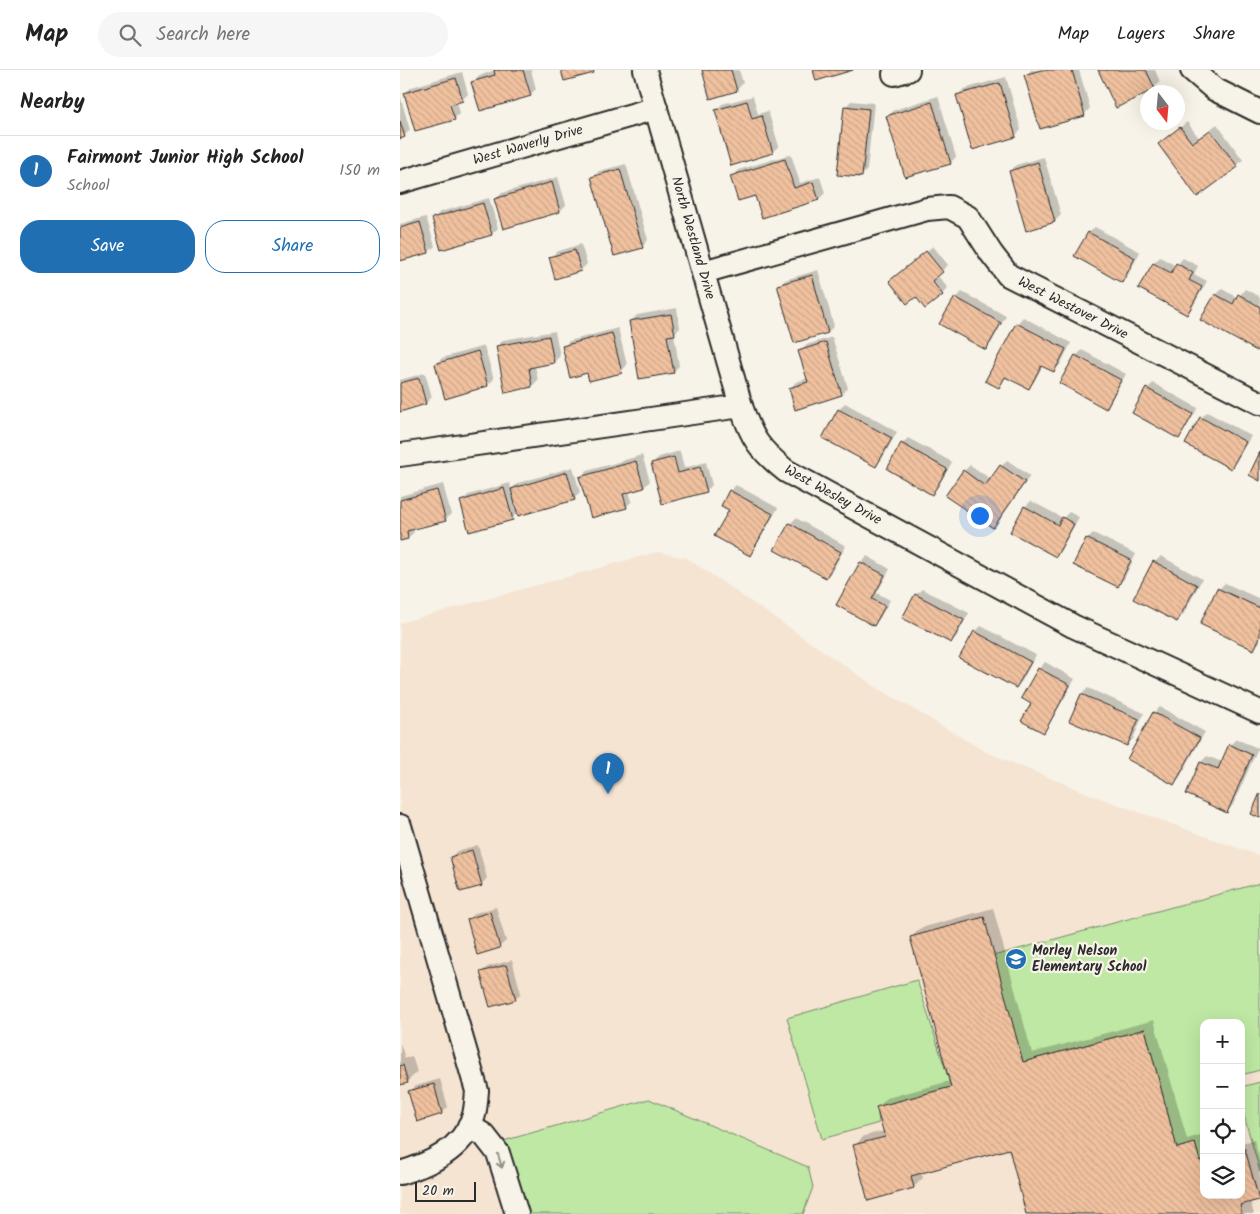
<!DOCTYPE html>
<meta charset="utf-8">
<style>
body{margin:0;font-family:Kalam,sans-serif;background:#f6f6f6;color:#222}
.controls{position:absolute;right:15px;bottom:15px;display:grid;overflow:hidden;border-radius:10px;box-shadow:0 5px 20px #0002}
.controls button{width:45px;height:45px;display:grid;place-items:center;padding:0;border:0;border-bottom:1px solid #e0e0e0;background:#fff;color:#222;font:25px sans-serif}
.compass{position:absolute;left:740px;top:15px;width:45px;height:45px;border-radius:50%;background:#fff;box-shadow:0 5px 20px #0002;rotate:164deg}
.scale{position:absolute;left:15px;bottom:12px;width:61px;box-sizing:border-box;padding-left:5px;border:2px solid #2b2b2b;border-top:0;font-size:14px;line-height:18px;white-space:nowrap;color:#2b2b2b;-webkit-text-stroke:4px #f7f3e8;paint-order:stroke}
.you{position:absolute;left:579px;top:445px;width:18px;height:18px;margin:-12px;border:4px solid #fff;border-radius:50%;background:#1a73e8;box-shadow:0 0 0 8px #1a73e833}
.badge{display:grid;place-items:center;width:32px;height:32px;border-radius:50%;background:#1f6fb2;color:#fff;font-size:16px;font-weight:700}
.pin{position:absolute;translate:-50% -41px;filter:drop-shadow(0 1px 2px #0008)}
.pin::after{content:'';position:absolute;top:26px;width:18px;height:15px;background:inherit;clip-path:polygon(0 0,100% 0,50% 100%)}
.list{margin:0;padding:0;list-style:none}
h2{display:flex;justify-content:space-between;align-items:center;height:65px;margin:0;padding:0 20px;font-size:21px}
h2 small{font-size:16px;font-weight:400;color:#767676}
.list li{display:grid;grid-template-columns:32px 1fr auto;gap:15px;align-items:center;box-sizing:border-box;height:70px;padding:0 20px;border-top:1px solid #e0e0e0}
.list b{display:block;font-size:19px;white-space:nowrap}
.list p{margin:0;font-size:16px;white-space:nowrap;color:#767676}
.list em{font-size:16px;font-style:normal;color:#767676}
.actions{display:flex;gap:10px;padding:15px 20px}
.actions a{flex:1;padding:11px 0;border:1px solid #1f6fb2;border-radius:20px;text-align:center;font-size:18px;color:#1f6fb2}
.actions .main{background:#1f6fb2;color:#fff}
.icon{flex:none;width:28px;height:28px;fill:none;stroke:currentColor;stroke-width:2;stroke-linecap:round;stroke-linejoin:round}
.map{position:relative;flex:none;width:860px;height:1144px;overflow:hidden}
header{display:flex;align-items:center;gap:30px;box-sizing:border-box;height:70px;padding:0 25px;background:#fff;border-bottom:1px solid #e0e0e0}
header strong{font-size:24px}
nav{display:flex;gap:28px;margin-inline-start:auto;font-size:18px}
.search{width:350px;height:45px;background:#f6f6f6;display:flex;align-items:center;gap:12px;box-sizing:border-box;padding:0 18px;border-radius:28px;color:#767676;font-size:19px}
main{display:flex}
aside{flex:1;background:#fff}
.map>svg:first-child{display:block}
.built{fill:#f5e4d2;fill-rule:evenodd}
.green{fill:#bee8a4;stroke:#748a68}
.shadow{fill:#0003}
.building{fill:url(#building-back-hatch);stroke:#2b2b2b}
.lines{fill:none;stroke-linecap:round;stroke-linejoin:round}
.minor-casing{stroke:#2b2b2b;stroke-width:26}
.minor{stroke:#f7f3e8;stroke-width:22}
.oneway{stroke:#918f8a}
.labels{text-anchor:middle;dominant-baseline:central;stroke-width:4.5;stroke-linejoin:round;paint-order:stroke}
.street-label{font-size:14px;fill:#2b2b2b;stroke:#f7f3e8}
.poi-label{font-size:14px;font-weight:bold;fill:#2b2b2b;stroke:#f7f3e8;text-anchor:start}
</style>
<header>
<strong>Map</strong>
<div class="search"><svg class="icon" aria-label="search" viewBox="0 0 24 24"><circle cx="10" cy="10" r="6"/><path d="M15 15l6 6"/></svg>Search here</div>
<nav><a>Map</a><a>Layers</a><a>Share</a></nav>
</header>
<main>
<aside>
<h2>Nearby<small></small></h2>
<ul class="list">
<li><span class="badge">1</span><div><b>Fairmont Junior High School</b><p>School</p></div><em>150 m</em></li>
</ul>
<div class="actions"><a class="main">Save</a><a>Share</a></div>
</aside>
<div class="map">
<svg width="860" height="1144" viewBox="0 0 860 1144">
<defs>
<pattern id="building-back-hatch" width="6" height="6" patternUnits="userSpaceOnUse" patternTransform="scale(1.25)"><rect width="6" height="6" fill="#f0c19f"/><path d="M-1 5l2 2M0 0l6 6M5-1l2 2" fill="none" stroke="#cea689"/></pattern>
</defs>
<rect width="100%" height="100%" fill="#f7f3e8"/>
<filter id="ink" filterUnits="userSpaceOnUse"><feTurbulence type="fractalNoise" baseFrequency=".02" numOctaves="2"/><feDisplacementMap in="SourceGraphic" scale="10" xChannelSelector="R" yChannelSelector="G"/><feConvolveMatrix kernelMatrix="1 2 1 2 8 2 1 2 1" color-interpolation-filters="sRGB"/></filter>
<g filter="url(#ink)">
<path class="built" d="M257,482L287,488L476,617L586,682L697,727L860,786V1144H0V553ZM804,953H841V1125H804Z"/>
<g class="green">
<polygon points="860,813 860,1000 841,1005 841,953 804,953 804,1090 800,1091 795,1073 777,1078 745,959 623,992 593,886"/>
<polygon points="517,910 551,1017 477,1037 479,1053 422,1069 387,948"/>
<polygon points="860,1012 860,1102 841,1035 841,1017"/>
<polygon points="249,1029 408,1097 413,1117 403,1144 106,1144 86,1076"/>
</g>
<g class="shadow">
<polygon points="95,0 131,0 136,19 130,25 73,12 79,6"/>
<polygon points="303,0 339,0 343,13 337,20 311,27"/>
<polygon points="631,0 679,0 690,38 684,45 625,6"/>
<polygon points="699,0 755,0 760,12 754,18"/>
<polygon points="62,2 68,24 62,30 57,32 60,43 54,49 5,23 12,17"/>
<polygon points="606,7 621,60 615,66 557,26 564,19"/>
<polygon points="0,25 10,60 4,66 0,67"/>
<polygon points="353,26 358,44 368,41 379,76 372,82 316,41 322,34"/>
<polygon points="538,26 556,87 550,93 488,46 494,40"/>
<polygon points="451,31 474,33 467,100 461,106 445,37"/>
<polygon points="787,52 799,68 817,54 843,90 797,125 759,74"/>
<polygon points="391,84 400,113 420,107 425,123 419,129 356,124 332,107 338,100"/>
<polygon points="644,87 661,145 655,151 610,101 616,95"/>
<polygon points="226,94 248,170 242,177 192,108 199,101"/>
<polygon points="158,107 166,135 160,141 96,129 102,123"/>
<polygon points="89,128 98,158 92,164 42,178 34,148 40,142"/>
<polygon points="26,147 35,176 29,182 0,190 0,154"/>
<polygon points="695,157 740,182 728,205 721,211 689,163"/>
<polygon points="181,174 187,194 181,200 150,188 156,182"/>
<polygon points="533,176 548,195 537,205 548,218 542,224 516,225 490,211"/>
<polygon points="760,187 776,196 783,188 798,196 794,204 807,211 792,238 786,244 740,218 754,193"/>
<polygon points="418,200 434,256 428,262 379,216 385,210"/>
<polygon points="822,219 838,228 845,219 860,227 860,276 856,280 816,225"/>
<polygon points="562,222 606,246 592,272 586,278 556,228"/>
<polygon points="277,238 280,258 274,264 279,296 273,302 231,251 237,245"/>
<polygon points="623,247 671,273 660,295 654,301 643,295 634,312 628,318 607,306 599,317 617,254"/>
<polygon points="218,258 227,295 221,302 188,302 163,277 169,271"/>
<polygon points="155,261 160,286 154,292 135,296 138,310 132,316 97,277 103,270"/>
<polygon points="432,267 448,318 442,324 390,318 396,312 408,308 399,281 406,275"/>
<polygon points="84,276 94,309 88,315 36,294 42,288"/>
<polygon points="682,280 726,304 711,331 705,337 676,286"/>
<polygon points="25,303 32,327 26,333 0,340 0,310"/>
<polygon points="753,313 798,338 784,361 778,367 747,319"/>
<polygon points="445,333 497,362 482,389 476,395 424,367 439,340"/>
<polygon points="807,342 851,366 836,392 830,398 787,374 801,348"/>
<polygon points="508,368 552,392 538,417 532,423 502,374"/>
<polygon points="280,381 284,398 306,392 312,415 306,421 253,393 259,387"/>
<polygon points="242,385 250,411 244,417 229,421 232,431 226,437 180,407 187,401"/>
<polygon points="607,390 630,406 599,451 593,457 564,401 570,395 591,409"/>
<polygon points="173,397 180,422 174,428 119,442 112,448 62,431 68,425 110,413 111,419 118,413"/>
<polygon points="43,414 51,444 45,450 13,458 14,462 8,468 0,470 0,426"/>
<polygon points="336,415 378,438 355,478 349,484 331,439 322,435 330,421"/>
<polygon points="631,431 663,448 669,442 679,447 661,480 655,486 625,437"/>
<polygon points="396,448 446,476 432,501 426,507 390,454"/>
<polygon points="693,463 736,484 724,509 718,515 687,469"/>
<polygon points="467,486 490,499 477,523 490,530 480,548 474,555 461,492"/>
<polygon points="761,486 802,509 783,545 776,551 755,492"/>
<polygon points="825,513 860,529 860,572 854,578 802,554 819,519"/>
<polygon points="522,519 569,543 557,566 551,572 516,525"/>
<polygon points="581,556 636,585 622,611 616,617 575,562"/>
<polygon points="645,592 675,609 649,655 643,662 633,633 639,599"/>
<polygon points="688,618 744,643 733,669 727,675 682,624"/>
<polygon points="760,637 805,662 780,707 774,713 754,643"/>
<polygon points="836,669 858,678 833,735 827,741 787,724 801,692 807,686 822,692 830,675"/>
<polygon points="78,775 87,808 81,815 51,787 57,781"/>
<polygon points="96,837 106,871 99,877 68,849 75,843"/>
<polygon points="593,838 632,983 754,950 787,1069 804,1064 804,1125 841,1125 841,1073 854,1070 860,1092 860,1127 850,1131 854,1144 627,1144 609,1078 521,1101 523,1108 514,1117 469,1129 455,1075 464,1066 484,1061 478,1037 487,1028 550,1011 511,867 521,858"/>
<polygon points="112,890 121,923 115,929 81,903 87,897"/>
<polygon points="0,973 5,988 12,986 17,1002 7,1012 0,1014"/>
<polygon points="40,1009 48,1037 42,1043 10,1022 16,1016"/>
</g>
<g class="building">
<polygon points="94,0 123,0 131,26 80,41 71,12 95,5"/>
<polygon points="161,0 193,0 194,3 164,11"/>
<polygon points="302,0 331,0 337,21 310,29"/>
<polygon points="413,0 453,0 416,11"/>
<polygon points="641,0 672,0 685,46 640,59 624,5"/>
<polygon points="698,0 746,0 755,19 716,38"/>
<polygon points="56,8 63,31 50,35 55,50 15,61 4,23"/>
<polygon points="600,13 616,67 572,80 556,25"/>
<polygon points="347,31 352,49 362,46 373,83 331,96 315,40"/>
<polygon points="532,32 551,94 505,107 486,46"/>
<polygon points="444,36 469,39 462,107 437,105"/>
<polygon points="0,51 5,67 0,69"/>
<polygon points="780,57 792,73 810,60 838,97 797,127 758,74"/>
<polygon points="385,89 394,118 413,112 419,130 362,148 355,126 338,131 330,106"/>
<polygon points="638,92 655,152 626,161 609,101"/>
<polygon points="220,99 243,178 214,186 191,107"/>
<polygon points="152,112 160,142 103,159 94,129"/>
<polygon points="83,133 92,165 41,180 32,148"/>
<polygon points="20,152 29,183 0,191 0,158"/>
<polygon points="688,162 735,188 722,213 674,186"/>
<polygon points="175,180 181,201 155,209 149,187"/>
<polygon points="526,181 543,202 532,211 543,225 525,239 516,227 507,234 489,211"/>
<polygon points="753,193 771,203 776,193 793,203 789,210 802,217 787,245 738,218"/>
<polygon points="412,205 428,263 394,273 377,215"/>
<polygon points="815,224 833,234 838,224 860,237 860,275 857,281 800,250"/>
<polygon points="555,227 601,253 586,280 539,254"/>
<polygon points="271,244 275,265 267,266 274,303 239,309 229,251"/>
<polygon points="616,253 666,279 654,302 641,296 629,319 605,307 599,318 585,311"/>
<polygon points="212,263 222,303 189,311 187,303 170,308 162,276"/>
<polygon points="149,266 154,293 129,298 132,317 105,323 96,276"/>
<polygon points="426,272 442,325 395,340 389,318 408,312 398,281"/>
<polygon points="78,281 88,316 45,329 35,294"/>
<polygon points="675,285 721,310 706,339 659,313"/>
<polygon points="19,308 26,334 0,342 0,313"/>
<polygon points="746,318 793,344 779,369 732,343"/>
<polygon points="438,339 492,368 476,397 422,368"/>
<polygon points="800,347 846,372 831,399 785,374"/>
<polygon points="501,373 547,399 532,425 487,399"/>
<polygon points="860,382 860,411 849,405"/>
<polygon points="274,387 278,403 300,397 307,422 262,434 251,393"/>
<polygon points="236,391 244,418 223,424 227,438 191,448 179,407"/>
<polygon points="600,395 625,412 593,458 545,426 563,400 585,416"/>
<polygon points="167,402 175,430 118,446 111,419"/>
<polygon points="104,418 113,450 69,462 60,431"/>
<polygon points="37,420 46,451 7,461 8,469 0,471 0,430"/>
<polygon points="329,420 373,444 350,486 314,466 329,440 321,436"/>
<polygon points="624,436 658,455 662,447 674,454 656,487 610,462"/>
<polygon points="389,453 441,482 426,508 374,480"/>
<polygon points="686,468 731,490 718,517 673,495"/>
<polygon points="753,491 797,515 777,552 733,529"/>
<polygon points="460,492 485,505 472,529 485,536 474,556 436,535"/>
<polygon points="817,518 860,538 860,567 854,580 800,554"/>
<polygon points="515,524 564,550 551,573 502,548"/>
<polygon points="574,561 631,592 616,618 559,588"/>
<polygon points="638,598 670,615 644,663 621,651 631,634 621,628"/>
<polygon points="681,624 739,649 727,676 669,651"/>
<polygon points="753,642 800,668 774,715 727,689"/>
<polygon points="829,674 852,685 827,743 786,724 800,692 818,699"/>
<polygon points="860,723 860,748 851,744"/>
<polygon points="72,780 82,816 60,822 50,787"/>
<polygon points="90,842 100,878 77,885 67,849"/>
<polygon points="584,847 623,992 745,959 777,1078 795,1073 800,1091 804,1090 804,1125 841,1125 841,1079 845,1079 859,1130 840,1135 842,1144 626,1144 609,1079 511,1106 514,1118 468,1131 453,1075 485,1067 476,1037 551,1017 510,867"/>
<polygon points="106,895 116,930 90,937 80,902"/>
<polygon points="3,995 8,1013 0,1015 0,996"/>
<polygon points="34,1014 42,1044 17,1052 8,1021"/>
</g>
<g class="lines">
<g class="minor-casing">
<g id="minor">
<polyline points="245,0 341,336"/>
<polyline points="792,0 814,19 860,42"/>
<polyline points="494,4 508,0"/>
<polyline points="0,112 256,38"/>
<polyline points="303,202 527,139 549,137 568,147 591,183 608,205 860,333"/>
<path d="M0,385L341,336C352,369 359,379 386,401L673,556L860,642"/>
<path d="M0,756L77,1021C76,1030 76,1040 73,1048C62,1080 30,1094 0,1103"/>
<polyline points="69,1056 84,1065 98,1083 117,1144"/>
</g>
</g>
<use href="#minor" class="minor"/>
</g>
<defs><path id="oneway-shaft" d="M-6 0H5M1.5-3L5.5 0L1.5 3" fill="none" stroke-width="1.6" stroke-linecap="round" stroke-linejoin="round" transform="scale(1.25)"/></defs>
<use class="oneway" href="#oneway-shaft" transform="translate(100 1091) rotate(73)"/>
</g>
<defs>
<g id="school-disc" transform="scale(1.125)"><circle r="9.5" fill="#1f6fb2" stroke="#f7f3e8"/><path d="M0-5L7-2L0 1L-7-2ZM-4 1L0 2.5L4 1V4Q0 6-4 4Z" fill="#fff"/></g>
</defs>
<g fill-rule="evenodd">
<use href="#school-disc" x="616" y="889"/>
</g>
<g class="labels">
<g class="street-label">
<text transform="translate(128 75) rotate(-16)">West Waverly Drive</text>
<text transform="translate(293 168) rotate(74)">North Westland Drive</text>
<text transform="translate(673 238) rotate(27)">West Westover Drive</text>
<text transform="translate(433 425) rotate(29)">West Wesley Drive</text>
</g>
<g class="poi-label">
<text x="632" y="881">Morley Nelson<tspan x="632" dy="16">Elementary School</tspan></text>
</g>
</g>
</svg>
<div class="controls">
<button>+</button>
<button>−</button>
<button><svg class="icon" aria-label="locate" viewBox="0 0 24 24"><circle cx="12" cy="12" r="6"/><path d="M12 2v4M12 18v4M2 12h4M18 12h4"/></svg></button>
<button><svg class="icon" aria-label="layers" viewBox="0 0 24 24"><path d="M12 4l9 5-9 5-9-5zM3 14l9 5 9-5"/></svg></button>
</div>
<svg class="compass" viewBox="-18 -18 36 36"><path d="M0-13l5 13h-10z" fill="#e53935"/><path d="M0 13l5-13h-10z" fill="#767676"/></svg>
<div class="scale">20 m</div>
<div class="you"></div>
<div class="pin badge" style="left:208px;top:724px">1</div>
</div>
</main>
